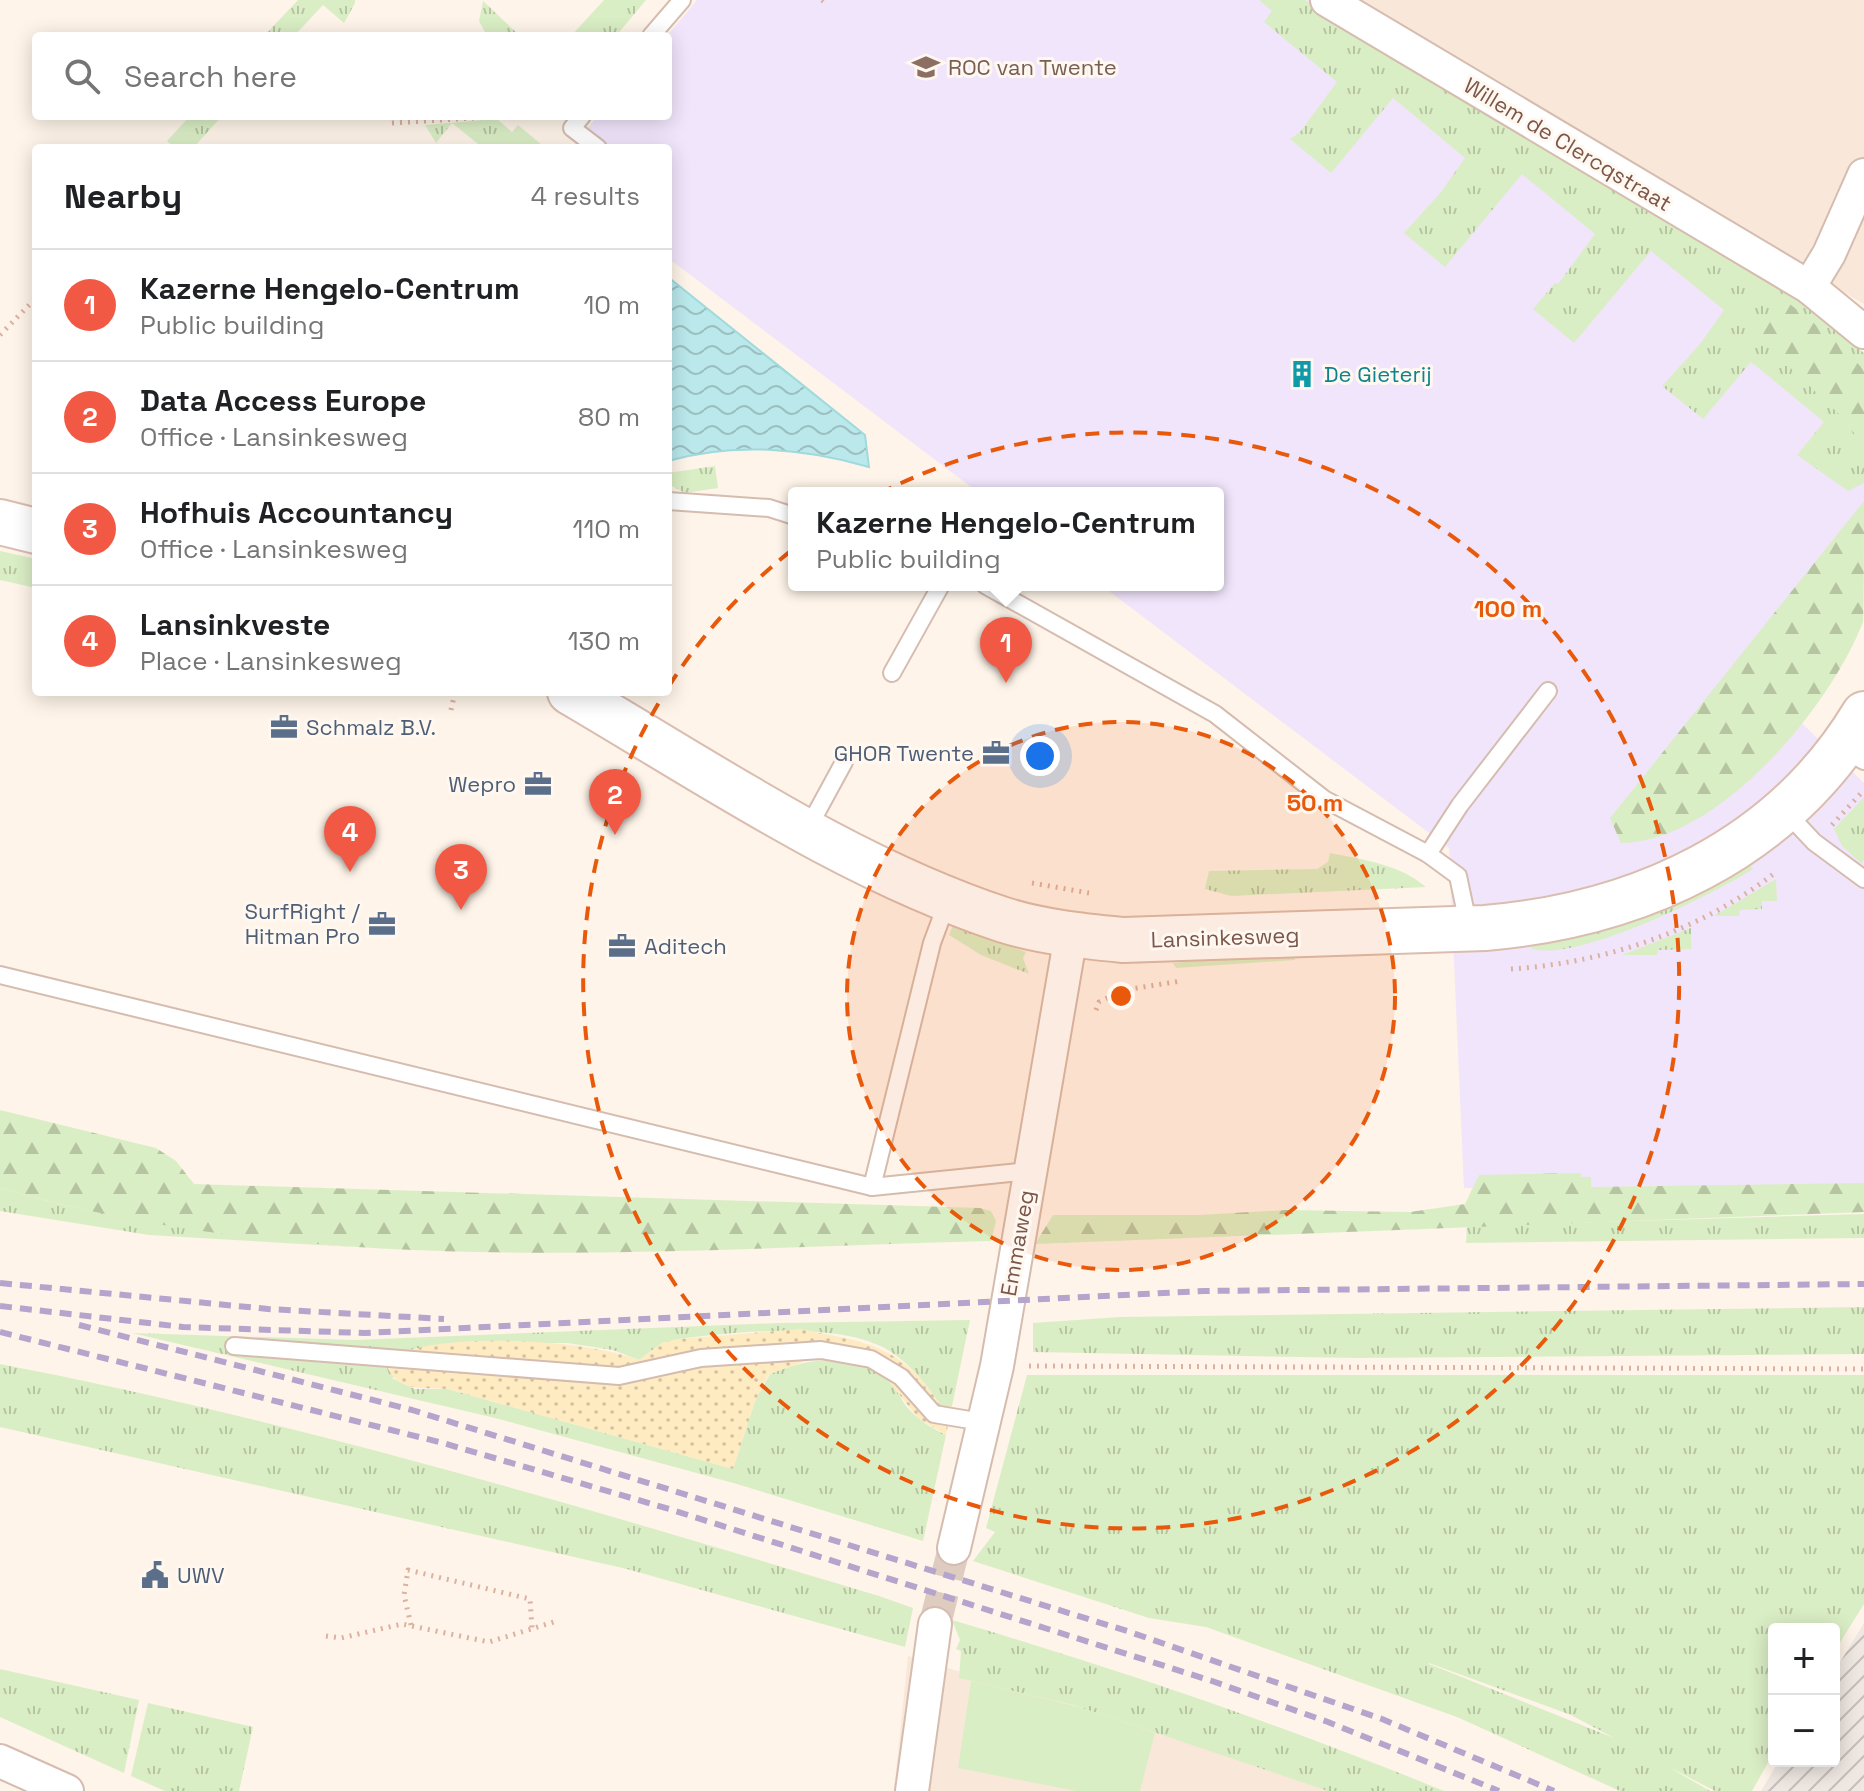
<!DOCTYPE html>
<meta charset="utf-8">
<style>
body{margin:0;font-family:"Space Grotesk",sans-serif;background:#f6f6f6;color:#202124}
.controls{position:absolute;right:24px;bottom:24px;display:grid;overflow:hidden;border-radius:8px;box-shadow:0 4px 20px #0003}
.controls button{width:72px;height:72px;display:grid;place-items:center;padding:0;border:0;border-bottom:2px solid #e0e0e0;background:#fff;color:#202124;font:40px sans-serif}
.you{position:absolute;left:1040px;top:756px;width:28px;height:28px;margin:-20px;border:6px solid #fff;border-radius:50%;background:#1a73e8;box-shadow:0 0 0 12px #1a73e833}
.badge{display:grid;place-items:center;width:52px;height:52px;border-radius:50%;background:#f25944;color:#fff;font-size:26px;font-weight:700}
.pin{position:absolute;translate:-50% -66px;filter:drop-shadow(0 2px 4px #0008)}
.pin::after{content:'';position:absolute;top:42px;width:28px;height:24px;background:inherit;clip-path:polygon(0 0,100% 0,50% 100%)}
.popup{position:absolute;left:788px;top:487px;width:436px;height:104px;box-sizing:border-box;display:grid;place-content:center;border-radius:8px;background:#fff;filter:drop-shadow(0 2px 6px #0005);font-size:26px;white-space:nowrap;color:#757577}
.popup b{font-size:30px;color:#202124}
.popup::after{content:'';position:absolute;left:50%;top:100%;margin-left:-16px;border:16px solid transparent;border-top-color:#fff}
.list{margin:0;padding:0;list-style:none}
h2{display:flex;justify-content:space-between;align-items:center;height:104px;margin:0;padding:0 32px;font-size:34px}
h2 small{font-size:26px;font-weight:400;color:#757577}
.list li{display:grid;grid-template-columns:52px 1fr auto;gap:24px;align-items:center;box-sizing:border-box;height:112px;padding:0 32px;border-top:2px solid #e0e0e0}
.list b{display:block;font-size:30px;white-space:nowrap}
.list p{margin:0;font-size:26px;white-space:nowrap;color:#757577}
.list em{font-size:26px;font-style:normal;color:#757577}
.icon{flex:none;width:44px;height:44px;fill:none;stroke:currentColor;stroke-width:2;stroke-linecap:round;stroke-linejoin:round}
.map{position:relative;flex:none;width:1864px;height:1791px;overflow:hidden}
.search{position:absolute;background:#fff;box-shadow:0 4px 20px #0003;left:32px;top:32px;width:640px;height:88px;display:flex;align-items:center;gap:20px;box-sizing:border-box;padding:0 28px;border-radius:8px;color:#757577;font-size:30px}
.panel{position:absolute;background:#fff;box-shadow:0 4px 20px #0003;left:32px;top:144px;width:640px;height:552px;border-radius:8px}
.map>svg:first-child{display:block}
.residential{fill:#f9e8d9}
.industrial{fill:url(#industrial-furrows)}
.education{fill:#f1e5fb}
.grass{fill:url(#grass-tufts);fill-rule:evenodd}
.forest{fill:url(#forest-firs)}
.sand{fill:url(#sand-dots)}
.pitch{fill:#daeec5}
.water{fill:url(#water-waves);stroke:#9fdadd;stroke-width:2}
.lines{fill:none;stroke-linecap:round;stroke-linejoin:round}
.minor-tunnel{stroke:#deccc1;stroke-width:32;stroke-dasharray:32 16;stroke-linecap:butt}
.service-casing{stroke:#d5bcaf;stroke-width:20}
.minor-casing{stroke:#d5bcaf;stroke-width:36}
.secondary-casing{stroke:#dabdaf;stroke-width:48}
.path{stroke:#dcb1a0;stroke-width:5;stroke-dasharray:2 6;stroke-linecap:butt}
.service{stroke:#fff;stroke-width:16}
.minor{stroke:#fff;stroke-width:32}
.secondary{stroke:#fff;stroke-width:44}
.rail{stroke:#b5a4cb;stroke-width:6;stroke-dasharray:12 8;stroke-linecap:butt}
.ring{fill:none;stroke:#e8590c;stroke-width:4;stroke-dasharray:14 10}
.labels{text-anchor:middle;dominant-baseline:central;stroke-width:6;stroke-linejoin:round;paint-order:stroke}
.education-label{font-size:22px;fill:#785e54;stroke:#fff8f1;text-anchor:start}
.street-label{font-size:22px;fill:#7c5649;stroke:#fff8f1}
.culture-label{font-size:22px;fill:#0d838f;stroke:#fff8f1;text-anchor:start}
.service-label{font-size:22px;fill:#4e5e75;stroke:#fff8f1;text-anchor:start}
.centre{fill:#e8590c;stroke:#fff8f1;stroke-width:4}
.ring-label{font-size:24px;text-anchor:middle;font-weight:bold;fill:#e8590c;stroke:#fff8f1;stroke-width:6;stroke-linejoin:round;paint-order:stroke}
</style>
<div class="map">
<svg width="1864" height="1791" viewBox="0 0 1864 1791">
<defs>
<pattern id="industrial-furrows" width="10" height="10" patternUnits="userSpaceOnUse" patternTransform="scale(2)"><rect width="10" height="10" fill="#efe7e2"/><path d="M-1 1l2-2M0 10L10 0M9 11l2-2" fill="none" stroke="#c7beb9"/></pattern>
<pattern id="grass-tufts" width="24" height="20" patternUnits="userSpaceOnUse" patternTransform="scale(2)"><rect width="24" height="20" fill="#daeec5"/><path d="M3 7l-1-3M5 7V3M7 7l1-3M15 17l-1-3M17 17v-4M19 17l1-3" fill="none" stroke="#b6c4a2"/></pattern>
<pattern id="forest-firs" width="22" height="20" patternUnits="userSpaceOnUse" patternTransform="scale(2)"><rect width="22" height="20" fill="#daeec5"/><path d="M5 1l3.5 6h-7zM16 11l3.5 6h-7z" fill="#b6c4a2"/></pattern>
<pattern id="sand-dots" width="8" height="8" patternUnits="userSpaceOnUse" patternTransform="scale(2)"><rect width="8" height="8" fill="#ffebc2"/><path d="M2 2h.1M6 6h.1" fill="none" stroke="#d3c1a0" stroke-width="1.8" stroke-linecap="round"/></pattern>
<pattern id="water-waves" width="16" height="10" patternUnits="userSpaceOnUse" patternTransform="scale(2)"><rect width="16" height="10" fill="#bae8eb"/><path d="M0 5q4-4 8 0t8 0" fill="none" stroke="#9cbfc0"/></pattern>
</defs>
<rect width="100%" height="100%" fill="#fef4e9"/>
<g class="residential">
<polygon points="1350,0 1864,0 1864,304 1393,31"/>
<polygon points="908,1656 1356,1791 894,1791"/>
</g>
<polygon class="industrial" points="1864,1623 1864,1791 1761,1791 1779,1761 1834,1761 1834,1672"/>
<polygon class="education" points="697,0 1323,0 1864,406 1864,520 1787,709 1864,783 1864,1185 1464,1188 1449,848 1101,585 1218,585 1218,493 979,493 668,258 668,148 571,148 598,116 668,116 667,36"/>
<g class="grass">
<polygon points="298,0 355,0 355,3 344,23 323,5 294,36 264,36"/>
<polygon points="604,0 646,0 616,36 571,36"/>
<path d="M1259,0H1305C1398,60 1493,120 1589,176C1683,232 1784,277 1864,353V373L1842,417L1864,446V483L1848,491L1797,455L1824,422L1751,362L1703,419L1662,386L1700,344L1724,310L1651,251L1574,343L1533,309L1555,283L1558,284L1595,234L1522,174L1445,267L1404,233L1441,192L1465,158L1393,98L1331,173L1290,139L1300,132L1337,82L1264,22L1272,11Z"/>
<polygon points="483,1 520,36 487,36 479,21"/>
<polygon points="190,116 222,116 193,148 175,148 167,141"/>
<polygon points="497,119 512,132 518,125 542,145 539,148 483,148 452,123 436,143 425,125"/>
<polygon points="715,466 718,488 685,493 668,484 668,473"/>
<polygon points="0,551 36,559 36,588 0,580"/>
<polygon points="1864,797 1864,860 1861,863 1842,846 1834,829"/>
<path d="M1330,853C1364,860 1399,864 1426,887L1231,896L1205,889L1209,871L1317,869L1328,862Z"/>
<path d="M1748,863L1753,869C1715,894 1571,965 1531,948L1536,941L1645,915L1703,891Z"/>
<polygon points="1776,879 1777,901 1762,901 1762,909 1740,910 1739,916 1714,916"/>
<polygon points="953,925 1026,952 1023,958 1029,974 981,955 949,935"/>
<polygon points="1691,928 1691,949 1658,950 1657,955 1622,955"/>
<polygon points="1294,952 1295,960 1176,968 1173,963"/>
<path d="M0,1188C116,1222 234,1236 354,1247L149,1235L0,1211Z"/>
<polygon points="1864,1214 1864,1238 1466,1243 1467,1226"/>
<polygon points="1864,1307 1864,1354 1356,1358 1033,1352 1033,1323 1120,1317"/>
<path d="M970,1320L952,1406H941C928,1386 911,1365 891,1352C842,1320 735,1332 679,1339L662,1343L639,1360L613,1350L567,1343L454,1344L392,1378L415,1389H448L733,1469L755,1401L770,1374C804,1359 851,1351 884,1376C894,1383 899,1396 906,1406C917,1419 931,1428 946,1435L923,1541L737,1484L495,1418L132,1333L355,1340L779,1323Z"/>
<path d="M0,1364C298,1421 589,1509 879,1596L913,1608L905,1647L627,1569L0,1427Z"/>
<path d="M1027,1375H1864V1604L1834,1652V1629H1774V1752L1752,1791H1715L1667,1766L1710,1791H1620L1457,1717L1206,1627L1149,1618L973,1561L995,1532L986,1528ZM1429,1663L1571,1715L1614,1738L1429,1664Z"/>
<path d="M952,1620C1118,1669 1283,1725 1444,1791H1328L1073,1705L959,1678L961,1651L956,1649L960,1640Z"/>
<polygon points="0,1669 139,1700 124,1773 0,1717"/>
<polygon points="148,1703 253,1727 239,1791 165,1791 131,1776"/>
</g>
<g class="forest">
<polygon points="1786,301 1836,341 1864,370 1864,446 1842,417 1756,335"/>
<path d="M1864,501C1864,524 1864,605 1863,622C1830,707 1719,842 1621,843L1610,818Z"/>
<path d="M0,1110L156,1148L176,1161L194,1184L980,1208L991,1211L996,1221L991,1241C661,1249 321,1281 0,1188Z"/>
<polygon points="1581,1173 1581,1177 1591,1177 1591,1187 1864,1183 1864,1212 1035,1244 1053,1215 1199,1215 1286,1210 1410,1212 1465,1204 1479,1175"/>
</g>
<path class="sand" d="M801,1329C868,1343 901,1344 941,1406H952L946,1435L918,1418L883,1374L860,1366L831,1359L808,1360L769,1374L755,1401L733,1469L448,1389C421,1387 399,1393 386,1365C392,1361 399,1354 407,1351C458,1333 588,1340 639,1360L662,1343L679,1339Z"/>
<polygon class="pitch" points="971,1681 1079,1707 1155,1733 1140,1791 1076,1791 958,1768"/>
<path class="water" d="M668,277L865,435L869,467C804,448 733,442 668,461Z"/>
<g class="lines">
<polyline class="minor-tunnel" points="935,1624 954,1548"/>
<g class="service-casing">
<g id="service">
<polyline points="651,36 682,0"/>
<polyline points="582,116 572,128 598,148"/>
<polyline points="668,501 769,508 794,516"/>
<polyline points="985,585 1215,714 1324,799 1428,854 1458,876 1469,928"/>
<polyline points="892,673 941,585"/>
<polyline points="1843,749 1864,761"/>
<polyline points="1785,811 1814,842 1864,879"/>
<polyline points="807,830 844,762"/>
<polyline points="1428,854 1460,805 1548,691"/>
<polyline points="0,975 872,1187 932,943 948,900"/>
<polyline points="872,1187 1029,1171"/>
<polyline points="234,1346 619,1376 701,1358 821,1350 871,1359 901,1377 934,1414 982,1422"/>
</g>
</g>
<g class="minor-casing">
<g id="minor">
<polyline points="1327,0 1809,287 1864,332"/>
<polyline points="1809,287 1829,254 1864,175"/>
<polyline points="954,1548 997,1366 1071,935"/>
<polyline points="0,1761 67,1791"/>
<polyline points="912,1791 935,1624"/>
</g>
</g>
<g class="secondary-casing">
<g id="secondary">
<polyline points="0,522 36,531"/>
<path d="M570,692C710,774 849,869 1004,920C1042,932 1083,936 1123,940L1485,928C1639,915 1782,850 1864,714"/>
</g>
</g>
<g class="path">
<polyline points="822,0 827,4"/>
<polyline points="392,123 507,116"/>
<polyline points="0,335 36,298"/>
<polyline points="1009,644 1010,630"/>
<polyline points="451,710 455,692"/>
<polyline points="1832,825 1864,790"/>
<polyline points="1032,883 1089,893"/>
<path d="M1511,969C1604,963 1701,931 1776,872"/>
<polyline points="1096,1010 1099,1002 1124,990 1181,981"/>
<polyline points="1029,1366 1864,1369"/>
<polyline points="411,1625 404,1595 408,1570 530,1599 532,1628"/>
<polyline points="326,1636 341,1638 402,1624 489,1642 557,1621"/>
</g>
<use href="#service" class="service"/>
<use href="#minor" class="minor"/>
<use href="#secondary" class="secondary"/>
<g class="rail">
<polyline points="0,1283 268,1309 444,1319"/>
<polyline points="0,1306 183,1327 365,1333 1205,1291 1864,1284"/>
<polyline points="79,1325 412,1410 1127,1631 1382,1719 1554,1791"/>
<polyline points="0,1332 443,1443 669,1509 1212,1681 1328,1722 1499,1791"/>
</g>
</g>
<circle cx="1121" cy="996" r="274" fill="#e8590c" fill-opacity=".12"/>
<g class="ring">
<circle cx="1121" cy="996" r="274"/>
<path d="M669 686A548 548 0 1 1 664 694"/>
</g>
<defs>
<g id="school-bare" transform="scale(2.16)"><path d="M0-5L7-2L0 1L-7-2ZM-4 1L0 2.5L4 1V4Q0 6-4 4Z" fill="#8d6e63" stroke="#fff8f1" stroke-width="2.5" paint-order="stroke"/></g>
<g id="building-bare" transform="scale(2.16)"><path d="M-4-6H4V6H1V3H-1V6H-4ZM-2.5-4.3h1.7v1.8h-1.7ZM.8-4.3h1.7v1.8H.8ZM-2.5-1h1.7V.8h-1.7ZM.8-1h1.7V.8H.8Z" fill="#0f9aa8" stroke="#fff8f1" stroke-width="2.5" paint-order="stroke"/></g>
<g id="office-bare" transform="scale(2.16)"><path d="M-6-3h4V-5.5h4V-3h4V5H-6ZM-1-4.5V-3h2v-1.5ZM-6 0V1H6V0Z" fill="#5c6f8a" stroke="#fff8f1" stroke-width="2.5" paint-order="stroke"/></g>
<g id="civic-bare" transform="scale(2.16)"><path d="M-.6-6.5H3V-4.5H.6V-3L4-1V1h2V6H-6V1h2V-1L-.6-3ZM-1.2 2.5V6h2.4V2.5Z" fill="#5c6f8a" stroke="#fff8f1" stroke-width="2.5" paint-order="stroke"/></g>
</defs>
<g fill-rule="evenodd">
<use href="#school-bare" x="926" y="67"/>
<use href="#building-bare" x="1302" y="374"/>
<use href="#office-bare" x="284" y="727"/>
<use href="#office-bare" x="996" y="753"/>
<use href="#office-bare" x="538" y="784"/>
<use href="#office-bare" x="382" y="924"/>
<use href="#office-bare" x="622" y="946"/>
<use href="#civic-bare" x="155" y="1575"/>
</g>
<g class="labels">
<g class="education-label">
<text x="948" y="67">ROC van Twente</text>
</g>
<g class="street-label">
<text transform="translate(1568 144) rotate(31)">Willem de Clercqstraat</text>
<text transform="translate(1225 937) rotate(-2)">Lansinkesweg</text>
<text transform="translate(1017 1243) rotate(-80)">Emmaweg</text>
</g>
<g class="culture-label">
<text x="1324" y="374">De Gieterij</text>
</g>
<g class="service-label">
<text x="306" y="727">Schmalz B.V.</text>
<text x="974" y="753" text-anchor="end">GHOR Twente</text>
<text x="516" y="784" text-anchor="end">Wepro</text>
<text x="360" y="911" text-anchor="end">SurfRight /<tspan x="360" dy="25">Hitman Pro</tspan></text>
<text x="644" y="946">Aditech</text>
<text x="177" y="1575">UWV</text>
</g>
</g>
<circle cx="1121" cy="996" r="12" class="centre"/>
<g class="ring-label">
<text x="1508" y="617">100 m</text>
<text x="1315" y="811">50 m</text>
</g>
</svg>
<div class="controls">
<button>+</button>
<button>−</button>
</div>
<div class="you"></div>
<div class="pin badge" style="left:1006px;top:683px">1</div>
<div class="popup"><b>Kazerne Hengelo-Centrum</b>Public building</div>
<div class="pin badge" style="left:615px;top:835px">2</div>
<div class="pin badge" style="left:461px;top:910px">3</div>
<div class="pin badge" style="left:350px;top:872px">4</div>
<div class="search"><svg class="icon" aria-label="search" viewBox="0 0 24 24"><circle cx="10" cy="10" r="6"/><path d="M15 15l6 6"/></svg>Search here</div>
<section class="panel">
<h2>Nearby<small>4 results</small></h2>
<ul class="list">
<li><span class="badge">1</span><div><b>Kazerne Hengelo-Centrum</b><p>Public building</p></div><em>10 m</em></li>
<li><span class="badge">2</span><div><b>Data Access Europe</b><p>Office · Lansinkesweg</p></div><em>80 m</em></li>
<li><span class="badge">3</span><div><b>Hofhuis Accountancy</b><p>Office · Lansinkesweg</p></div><em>110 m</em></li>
<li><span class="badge">4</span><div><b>Lansinkveste</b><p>Place · Lansinkesweg</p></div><em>130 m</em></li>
</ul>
</section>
</div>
